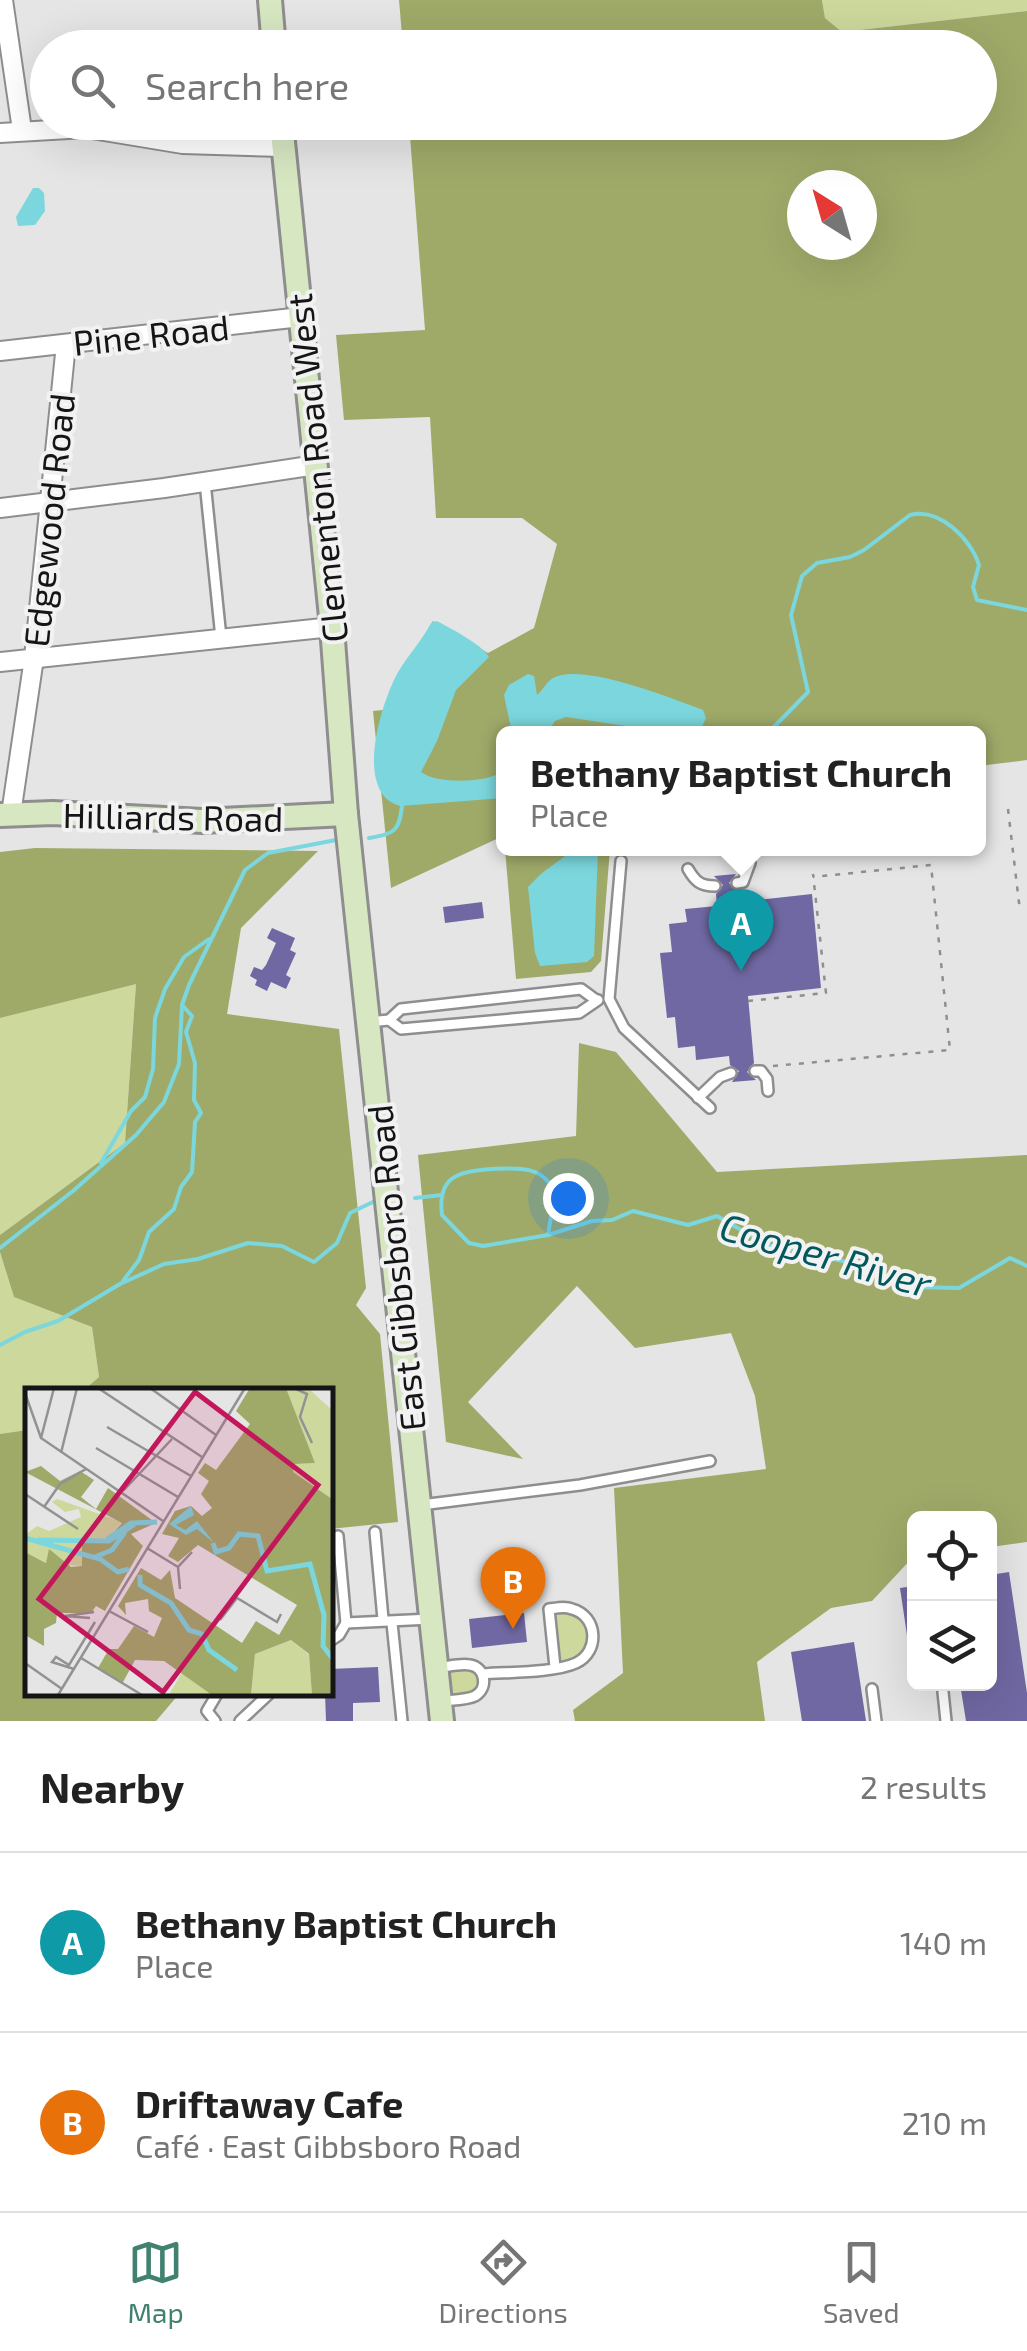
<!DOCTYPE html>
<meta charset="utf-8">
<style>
body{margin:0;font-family:"Exo 2",sans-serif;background:#f6f6f6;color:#222}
.controls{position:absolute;right:30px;bottom:30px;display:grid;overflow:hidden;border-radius:15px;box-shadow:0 10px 40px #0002}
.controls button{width:90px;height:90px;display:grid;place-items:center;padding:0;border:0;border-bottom:2px solid #e0e0e0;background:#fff;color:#222;font:50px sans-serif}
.compass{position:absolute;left:787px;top:170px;width:90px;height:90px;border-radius:50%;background:#fff;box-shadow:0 10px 40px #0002;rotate:323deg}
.you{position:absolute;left:568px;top:1198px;width:35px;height:35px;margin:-25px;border:8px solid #fff;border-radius:50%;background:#1a73e8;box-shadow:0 0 0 15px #1a73e833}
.badge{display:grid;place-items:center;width:65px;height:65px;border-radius:50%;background:#41816f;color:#fff;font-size:32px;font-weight:700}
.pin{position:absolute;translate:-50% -82px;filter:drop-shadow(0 2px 5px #0008)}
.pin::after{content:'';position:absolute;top:52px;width:35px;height:30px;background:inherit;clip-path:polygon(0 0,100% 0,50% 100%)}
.popup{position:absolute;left:496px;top:726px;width:490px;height:130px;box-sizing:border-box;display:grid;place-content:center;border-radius:15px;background:#fff;filter:drop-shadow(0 2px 8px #0005);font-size:32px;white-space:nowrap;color:#767676}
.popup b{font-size:38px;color:#222}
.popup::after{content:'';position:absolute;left:50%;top:100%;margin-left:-20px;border:20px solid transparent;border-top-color:#fff}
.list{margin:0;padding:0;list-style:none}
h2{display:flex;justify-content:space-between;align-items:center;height:130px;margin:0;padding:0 40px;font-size:42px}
h2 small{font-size:32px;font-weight:400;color:#767676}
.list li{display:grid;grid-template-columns:65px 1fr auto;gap:30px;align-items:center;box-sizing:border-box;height:180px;padding:0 40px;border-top:2px solid #e0e0e0}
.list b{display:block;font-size:38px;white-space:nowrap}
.list p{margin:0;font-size:32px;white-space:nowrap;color:#767676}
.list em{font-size:32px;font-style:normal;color:#767676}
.icon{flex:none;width:55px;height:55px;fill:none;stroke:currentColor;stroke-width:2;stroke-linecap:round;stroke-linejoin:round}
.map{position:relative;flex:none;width:1027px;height:1721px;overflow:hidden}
.search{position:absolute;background:#fff;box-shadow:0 10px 40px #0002;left:30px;right:30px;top:30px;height:110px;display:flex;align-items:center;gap:25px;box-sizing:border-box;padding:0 35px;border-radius:55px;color:#767676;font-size:38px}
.sheet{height:490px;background:#fff}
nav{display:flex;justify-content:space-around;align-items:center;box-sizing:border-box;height:140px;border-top:2px solid #e0e0e0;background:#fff;font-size:28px;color:#767676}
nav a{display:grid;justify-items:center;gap:5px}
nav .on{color:#41816f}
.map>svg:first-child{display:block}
.green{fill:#cdd89c}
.forest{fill:#9faa69;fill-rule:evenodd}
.water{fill:#7bd7dd}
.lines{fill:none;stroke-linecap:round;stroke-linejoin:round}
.stream{stroke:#7bd7dd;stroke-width:4}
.building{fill:#7068a2}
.lane-casing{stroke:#8e8e8f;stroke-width:14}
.street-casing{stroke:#8e8e8f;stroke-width:22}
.secondary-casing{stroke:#8e8e8f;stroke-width:28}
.path{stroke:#8f8f90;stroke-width:2.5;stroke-dasharray:5 8;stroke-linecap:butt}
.lane{stroke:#fff;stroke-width:9}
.street{stroke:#fff;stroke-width:18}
.secondary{stroke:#d7e7c2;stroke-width:22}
.labels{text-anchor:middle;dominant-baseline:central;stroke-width:8;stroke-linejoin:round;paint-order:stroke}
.street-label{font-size:35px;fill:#151516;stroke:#f2f2f3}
.water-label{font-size:38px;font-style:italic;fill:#01585d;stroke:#f2f2f3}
.inset-river{fill:none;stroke:#7bd7dd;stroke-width:5}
.inset-road{fill:none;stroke:#929293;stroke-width:2.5}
.view{fill:#c2185b;fill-opacity:0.15;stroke:#c2185b;stroke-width:5}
.inset-edge{fill:none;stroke:#151516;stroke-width:5}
</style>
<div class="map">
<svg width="1027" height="1721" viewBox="0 0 1027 1721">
<rect width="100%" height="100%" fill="#e5e5e6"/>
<g class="green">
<polygon points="822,0 1027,0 1027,11 842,32 825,18"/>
<polygon points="136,983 125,1143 0,1235 0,1018"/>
<polygon points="0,1252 14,1297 92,1327 99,1377 83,1391 28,1391 27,1430 0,1434"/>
<polygon points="565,1607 589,1622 588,1654 555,1667 549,1609"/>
<polygon points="468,1664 483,1676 477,1695 440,1701 436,1668"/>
</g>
<g class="forest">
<path d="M399,0H822L825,18L842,32L1027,11V760L979,766L978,734H503V836L391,888L373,711L383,710L433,621L488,653L534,628L557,544L522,518H436L430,417L344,420L336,335L425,330L409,123L980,122V48L403,47ZM802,185H862V245H802Z"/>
<polygon points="35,848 318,851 241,928 227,1014 339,1029 366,1288 356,1305 380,1334 398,1522 330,1529 330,1391 83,1391 99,1377 92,1327 14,1297 0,1252 0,1235 125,1143 136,984 0,1018 0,852"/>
<polygon points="505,849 610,849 601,961 591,972 516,979"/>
<polygon points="579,1043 616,1052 717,1172 1027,1155 1027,1542 990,1547 990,1518 914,1518 914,1556 872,1601 831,1608 757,1662 765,1721 575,1721 573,1710 623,1673 614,1488 766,1469 755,1396 731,1333 635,1348 577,1286 468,1402 523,1459 446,1442 418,1155 576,1136"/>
<polygon points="27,1430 28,1694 179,1694 156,1721 0,1721 0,1434"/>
</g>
<g class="water">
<polygon points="33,188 39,188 44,193 45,211 35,225 18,226 16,217"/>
<path d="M437,621C450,628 483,645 489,657L456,690L437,741L421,772C437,784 483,783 500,773L503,759V798L400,806C353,793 381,704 397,674C407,656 421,642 431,623Z"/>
<path d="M528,674L534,676L537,695C543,690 546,682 553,678C582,662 673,699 703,710L706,718L699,733H672L566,717L555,721L547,733H512L504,695L509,685Z"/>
<polygon points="576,848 598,849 594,956 587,962 540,966 535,953 528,887 542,873"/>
</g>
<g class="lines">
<g class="stream">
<path d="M767,734L808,692L791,615L802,576L817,563L850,557L864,550L910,515C939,507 971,539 979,565L973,587L977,600L1027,610"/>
<path d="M369,838C395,833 399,832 402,806"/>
<polyline points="101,1163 131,1111 145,1097 153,1069 155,1018 165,989 184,957 209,939"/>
<polyline points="415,1198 442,1195"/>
<path d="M548,1235L555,1193C543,1165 518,1168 492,1169C459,1171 437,1176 442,1215L469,1243L483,1246L548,1235L592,1221L612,1220L633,1211L688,1225L717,1216L767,1245L847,1262L917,1287L959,1288L1010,1258L1027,1266"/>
<polyline points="0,1248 73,1191 136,1135 164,1102 179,1064 182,1005 189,985 245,870 268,853 336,840"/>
<polyline points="123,1281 139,1260 149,1232 174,1209 181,1187 192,1172 195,1122 201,1113 194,1100 195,1063 186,1032 192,1016 183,1006"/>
<polyline points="0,1345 25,1332 58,1321 120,1284 164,1264 198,1259 248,1243 282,1246 314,1262 337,1243 350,1213 375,1201"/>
</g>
</g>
<g class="building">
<polygon points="736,874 729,883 738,891 739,902 812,894 821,988 748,996 754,1063 747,1072 756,1080 732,1082 739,1071 730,1065 729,1056 696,1060 695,1046 678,1048 675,1017 667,1018 660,953 672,952 669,924 687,922 685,909 717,906 716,894 723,885 714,876"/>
<polygon points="482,902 484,918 445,923 443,907"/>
<polygon points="272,928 295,938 290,950 296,953 286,975 291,978 286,989 271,982 267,991 255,985 257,980 250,976 254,967 262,970 266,965 276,943 267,938"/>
<polygon points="1009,1572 1027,1693 1027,1721 966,1721 960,1684 990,1684 990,1575"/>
<polygon points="914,1586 914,1641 908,1642 900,1588"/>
<polygon points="524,1613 527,1642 472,1648 469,1619"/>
<polygon points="854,1642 866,1721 802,1721 791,1652"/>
<polygon points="378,1667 380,1702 353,1703 353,1721 326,1721 325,1694 330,1694 330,1669"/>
</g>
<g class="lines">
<g class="lane-casing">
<g id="lane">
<polyline points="285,130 314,130"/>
<polyline points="205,482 221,638"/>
<polyline points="621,861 609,999 624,1028 710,1108"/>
<path d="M688,869C695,881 700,886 715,886"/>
<polyline points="737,883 743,882 750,863"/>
<polyline points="389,1020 401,1029 579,1013 598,1000"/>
<polyline points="368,1022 389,1020 401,1009 581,989 596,1000"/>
<polyline points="755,1071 761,1071 767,1079 768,1091"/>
<polyline points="698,1098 720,1077 731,1073"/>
<polyline points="421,1505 580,1485 710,1461"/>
<polyline points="375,1532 383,1619"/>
<polyline points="338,1536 346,1623 431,1619"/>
<polyline points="392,1623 402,1721"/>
<polyline points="330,1641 339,1635 346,1623"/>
<path d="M436,1668C447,1667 460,1663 470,1665C485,1667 489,1688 475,1696C467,1700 452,1700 443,1701"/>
<path d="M483,1674C508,1672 554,1673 576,1663C600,1652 598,1616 572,1609C565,1606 557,1608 549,1609L555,1667"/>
<polyline points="872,1689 876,1721"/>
<polyline points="943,1692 946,1721"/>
<polyline points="215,1721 207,1711 217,1694"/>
<polyline points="240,1721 269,1694"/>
</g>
</g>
<g class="street-casing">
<g id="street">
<polyline points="3,0 22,130"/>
<polyline points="0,133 86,128 183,144 283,147"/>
<polyline points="0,351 301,317"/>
<polyline points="0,508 164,488 316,465"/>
<polyline points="0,662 332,627"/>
<polyline points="11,814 34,658 66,344"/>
</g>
</g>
<g class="secondary-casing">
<g id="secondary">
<polyline points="270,0 274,48"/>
<polyline points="281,122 332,627 346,814 442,1721"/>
<polyline points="0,815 53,813 202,821 346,814"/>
</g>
</g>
<g class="path">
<polyline points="1008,809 1019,903 1027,902"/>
<polyline points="748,1001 826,993 813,874"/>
<polyline points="773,1066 950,1050 931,865 813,877"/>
</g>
<use href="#lane" class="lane"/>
<use href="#street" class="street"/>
<use href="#secondary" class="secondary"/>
</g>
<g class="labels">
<g class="street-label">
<text transform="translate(151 334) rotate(-6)">Pine Road</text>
<text transform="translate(316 468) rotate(-96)">Clementon Road West</text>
<text transform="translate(48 520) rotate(-84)">Edgewood Road</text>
<text transform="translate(173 816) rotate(1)">Hilliards Road</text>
<text transform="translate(395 1268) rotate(-96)">East Gibbsboro Road</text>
</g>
<g class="water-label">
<text transform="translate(826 1254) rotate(16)">Cooper River</text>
</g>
</g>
<g transform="translate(25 1388)">
<rect width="308" height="308" fill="#e5e5e6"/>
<path d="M261,0H283L307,22L306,112L268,84L270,76L290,75ZM32,111L97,134L57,178L22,175L0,164V147L12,138L24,143L56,129L54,121L40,124L27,114ZM266,252L284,267L287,307H226L230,266ZM157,284L186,302L187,307H144Z" fill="#cdd89c"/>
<path d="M225,0H261L290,75L270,76L268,84L307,111V307H287L284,266L266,252L230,266L226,307H187L139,273L110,272L97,296L73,280L84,261H93L109,238L129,249L137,230L124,223L123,211L100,215L101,227L93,218L116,180L136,192L145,182L150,210L217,255L231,233L254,247L272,217L173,157L153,174L143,168L154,150L137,146L150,123L166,118L177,128L187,120L176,106L184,93L173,85L180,75L191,82L225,36L211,23ZM16,78L35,93L55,83L69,92L56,109L71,121L83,100L131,135L106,146L118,158L80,223L71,218L66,225H32L31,235L19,241V258L0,247V164L21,175L24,161L46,179L57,178V152H81L97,135L0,84Z" fill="#9faa69"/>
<path d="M166,118L169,127L151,137L160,142L172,133L189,155L172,141L161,147L144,136Z" fill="#7bd7dd"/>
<path class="inset-river" d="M0,150L75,171L93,184L104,181M82,151L106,135L132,134M12,152L84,153L110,136M188,155L191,164L204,160L214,146L233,148L242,183L285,176L299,227L298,258L308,271M70,169L87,162L100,144M115,187V197L146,215L164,242L177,246L184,262L212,282"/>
<path class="inset-road" d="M73,0L177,69M125,0L191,47M269,0L282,6L275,29L287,55M0,5L16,50L138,133M82,39L166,88M16,50L29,0M71,60L153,109M36,65L52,0M98,103L147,51M0,106L53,141M19,119L35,96L61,81M122,160L153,179M155,201L153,179L167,164M84,223L123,244M65,230L40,228L69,224M195,232L212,210L252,234L256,226M56,270L117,307M0,275L37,301M49,281L27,274L31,269L44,277L70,234M33,307L220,0"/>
<path class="view" d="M170,4L293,97L138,304L14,211Z"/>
<rect width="308" height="308" class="inset-edge"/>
</g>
</svg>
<div class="controls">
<button><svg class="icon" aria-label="locate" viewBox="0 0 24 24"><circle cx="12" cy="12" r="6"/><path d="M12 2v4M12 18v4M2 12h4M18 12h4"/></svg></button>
<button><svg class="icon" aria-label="layers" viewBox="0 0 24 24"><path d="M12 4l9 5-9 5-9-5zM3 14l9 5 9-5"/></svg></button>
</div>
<svg class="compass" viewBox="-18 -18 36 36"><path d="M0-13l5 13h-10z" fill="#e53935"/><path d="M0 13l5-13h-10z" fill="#767676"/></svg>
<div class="you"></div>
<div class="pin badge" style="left:741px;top:971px;background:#0f9aa8">A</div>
<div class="popup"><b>Bethany Baptist Church</b>Place</div>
<div class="pin badge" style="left:513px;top:1629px;background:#e8710a">B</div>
<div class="search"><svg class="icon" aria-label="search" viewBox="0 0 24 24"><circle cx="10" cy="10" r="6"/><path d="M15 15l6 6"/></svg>Search here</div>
</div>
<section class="sheet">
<h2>Nearby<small>2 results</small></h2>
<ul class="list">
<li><span class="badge" style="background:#0f9aa8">A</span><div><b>Bethany Baptist Church</b><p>Place</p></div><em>140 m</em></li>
<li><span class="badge" style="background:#e8710a">B</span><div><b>Driftaway Cafe</b><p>Café · East Gibbsboro Road</p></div><em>210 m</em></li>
</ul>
</section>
<nav>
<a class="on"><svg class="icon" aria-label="map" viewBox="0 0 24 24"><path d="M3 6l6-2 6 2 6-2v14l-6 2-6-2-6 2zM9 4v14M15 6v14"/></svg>Map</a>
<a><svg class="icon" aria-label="directions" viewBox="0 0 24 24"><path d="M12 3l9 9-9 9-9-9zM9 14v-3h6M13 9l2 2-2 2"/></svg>Directions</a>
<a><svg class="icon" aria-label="saved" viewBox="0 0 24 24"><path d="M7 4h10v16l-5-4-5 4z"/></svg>Saved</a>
</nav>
